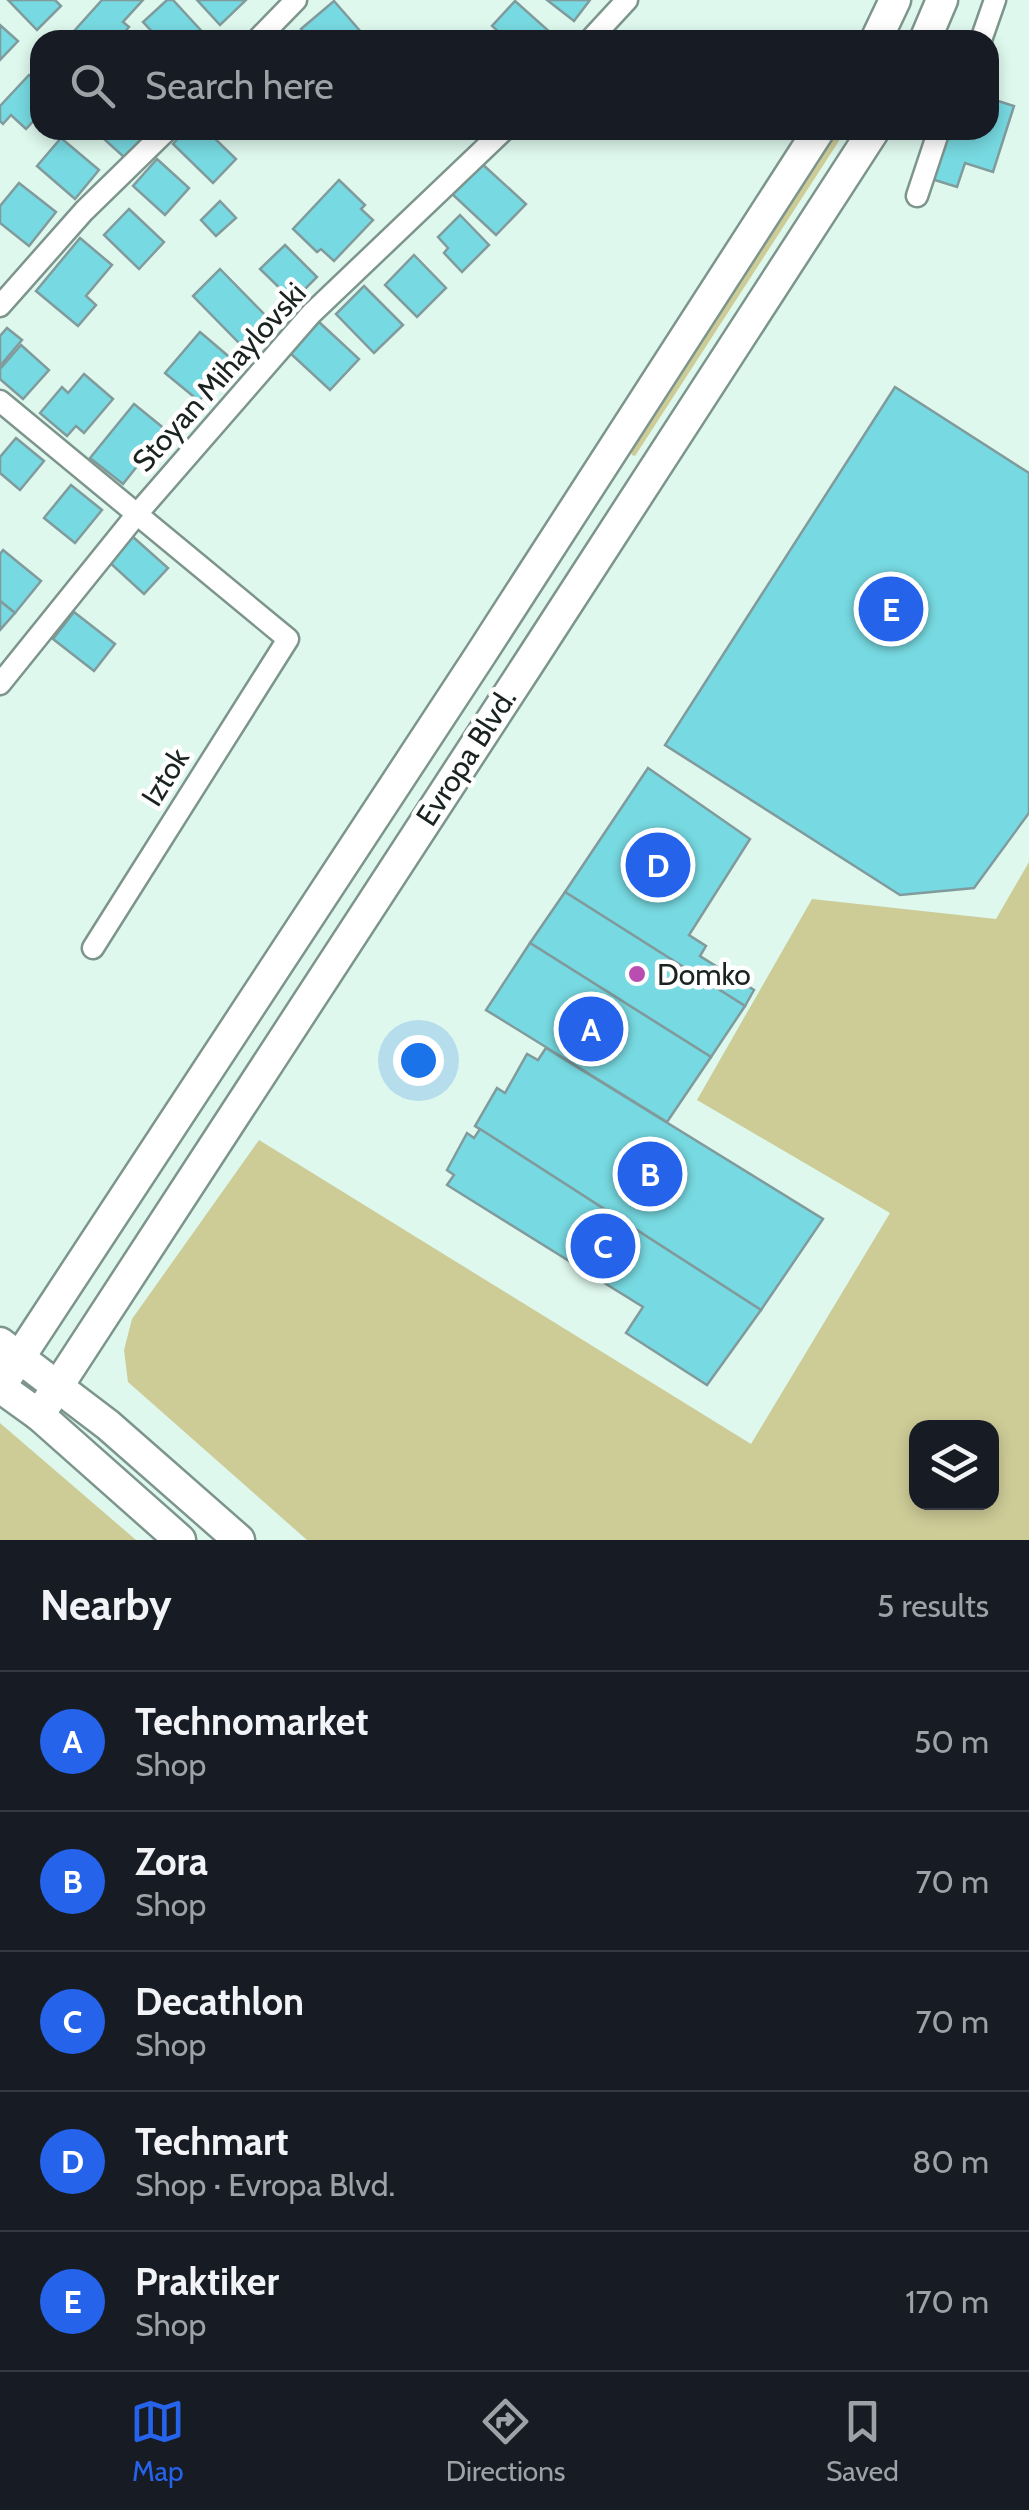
<!DOCTYPE html>
<meta charset="utf-8">
<style>
body{margin:0;font-family:Cabin,sans-serif;background:#20242c;color:#f1f3f6}
.controls{position:absolute;right:30px;bottom:30px;display:grid;overflow:hidden;border-radius:20px;box-shadow:0 5px 15px #0003}
.controls button{width:90px;height:90px;display:grid;place-items:center;padding:0;border:0;border-bottom:2px solid #363941;background:#171b24;color:#f1f3f6;font:50px sans-serif}
.you{position:absolute;left:418px;top:1060px;width:35px;height:35px;margin:-25px;border:8px solid #fff;border-radius:50%;background:#1a73e8;box-shadow:0 0 0 15px #1a73e833}
.badge{display:grid;place-items:center;width:65px;height:65px;border-radius:50%;background:#2563eb;color:#fff;font-size:32px;font-weight:700}
.pin{position:absolute;translate:-50% -50%;border:5px solid #fff;box-shadow:0 2px 10px #0006}
.list{margin:0;padding:0;list-style:none}
h2{display:flex;justify-content:space-between;align-items:center;height:130px;margin:0;padding:0 40px;font-size:42px}
h2 small{font-size:32px;font-weight:400;color:#9ea1a6}
.list li{display:grid;grid-template-columns:65px 1fr auto;gap:30px;align-items:center;box-sizing:border-box;height:140px;padding:0 40px;border-top:2px solid #363941}
.list b{display:block;font-size:38px;white-space:nowrap}
.list p{margin:0;font-size:32px;white-space:nowrap;color:#9ea1a6}
.list em{font-size:32px;font-style:normal;color:#9ea1a6}
.icon{flex:none;width:55px;height:55px;fill:none;stroke:currentColor;stroke-width:2;stroke-linecap:round;stroke-linejoin:round}
.map{position:relative;flex:none;width:1029px;height:1540px;overflow:hidden}
.search{position:absolute;background:#171b24;box-shadow:0 5px 15px #0003;left:30px;right:30px;top:30px;height:110px;display:flex;align-items:center;gap:25px;box-sizing:border-box;padding:0 35px;border-radius:30px;color:#9ea1a6;font-size:38px}
.sheet{height:830px;background:#171b24}
nav{display:flex;justify-content:space-around;align-items:center;box-sizing:border-box;height:140px;border-top:2px solid #363941;background:#171b24;font-size:28px;color:#9ea1a6}
nav a{display:grid;justify-items:center;gap:5px}
nav .on{color:#2563eb}
.map>svg:first-child{display:block}
.green{fill:#cdcb96;fill-rule:evenodd}
.building{fill:#77d9e1;stroke:#819b9d;stroke-width:2.5}
.lines{fill:none;stroke-linecap:round;stroke-linejoin:round}
.street-casing{stroke:#7d958c;stroke-width:25}
.secondary-casing{stroke:#7d958c;stroke-width:35}
.street{stroke:#fff;stroke-width:20}
.secondary{stroke:#fff;stroke-width:30}
.poi-dot{fill:#b94eb0;stroke:#fff;stroke-width:4}
.labels{text-anchor:middle;dominant-baseline:central;stroke-width:9;stroke-linejoin:round;paint-order:stroke}
.street-label{font-size:30px;fill:#1a2320;stroke:#fff}
.poi-label{font-size:30px;fill:#1a2320;stroke:#fff;text-anchor:start}
</style>
<div class="map">
<svg width="1029" height="1540" viewBox="0 0 1029 1540">
<rect width="100%" height="100%" fill="#def8ee"/>
<g class="green">
<polygon points="831,130 846,130 635,456 632,455 631,452 712,316"/>
<path d="M1029,862V1540H307L128,1382L124,1350L132,1319L259,1140L751,1444L890,1213L697,1100L812,899L996,919ZM916,1428H992V1502H916Z"/>
<polygon points="0,1423 136,1540 0,1540"/>
</g>
<g class="building">
<polygon points="8,0 55,0 61,6 37,30"/>
<polygon points="102,0 143,0 123,22 129,27 118,40 108,40 103,36 99,40 66,40"/>
<polygon points="167,0 173,0 208,38 160,40 143,22"/>
<polygon points="197,0 246,0 220,25"/>
<polygon points="547,0 590,0 574,21"/>
<polygon points="334,1 368,40 310,40 301,29"/>
<polygon points="515,1 551,33 545,40 508,40 492,26"/>
<polygon points="0,25 18,41 0,60"/>
<polygon points="29,75 40,85 40,114 26,129 11,115 3,124 0,121 0,106"/>
<polygon points="989,98 1014,106 993,172 965,163 957,187 928,178 944,130 989,130"/>
<polygon points="94,130 149,130 125,158"/>
<polygon points="186,130 206,130 236,159 213,183 173,144"/>
<polygon points="61,138 99,170 75,199 37,166"/>
<polygon points="157,159 189,188 165,215 133,186"/>
<polygon points="480,162 526,204 496,235 451,193"/>
<polygon points="339,180 365,205 361,209 373,220 334,261 321,249 317,252 293,229"/>
<polygon points="19,183 56,212 29,246 0,223 0,206"/>
<polygon points="220,201 236,218 216,236 201,220"/>
<polygon points="129,209 164,242 139,269 104,235"/>
<polygon points="460,215 489,245 462,272 444,253 448,248 438,237"/>
<polygon points="80,238 112,265 86,296 96,305 78,326 36,291"/>
<polygon points="285,245 317,277 293,301 260,269"/>
<polygon points="414,255 446,288 417,317 385,285"/>
<polygon points="220,269 269,319 242,346 193,296"/>
<polygon points="364,286 403,325 374,353 336,314"/>
<polygon points="319,322 359,359 330,390 290,353"/>
<polygon points="7,328 22,340 0,366 0,336"/>
<polygon points="200,332 234,361 199,401 165,373"/>
<polygon points="21,345 49,370 23,399 0,379 0,369"/>
<polygon points="84,374 113,399 84,433 76,426 67,436 40,413 62,387 68,393"/>
<polygon points="895,387 1029,473 1029,813 974,888 900,895 665,745"/>
<polygon points="134,404 166,430 123,484 90,458"/>
<polygon points="16,438 44,461 20,490 0,473 0,457"/>
<polygon points="71,485 102,510 75,543 44,518"/>
<polygon points="132,536 168,568 144,594 109,562"/>
<polygon points="3,550 41,581 15,613 0,601 0,554"/>
<polygon points="0,601 15,613 0,630"/>
<polygon points="74,612 115,644 94,671 53,639"/>
<polygon points="648,768 750,839 689,935 706,946 700,956 754,990 745,1006 565,892"/>
<polygon points="565,892 745,1006 711,1057 530,943"/>
<polygon points="530,943 711,1057 667,1122 486,1010"/>
<polygon points="546,1048 823,1219 761,1310 475,1126 497,1088 505,1093 527,1054 538,1060"/>
<polygon points="480,1129 761,1310 707,1385 626,1333 643,1307 447,1185 454,1175 447,1170 467,1133 474,1138"/>
</g>
<g class="lines">
<g class="street-casing">
<g id="street">
<polyline points="257,40 296,0"/>
<polyline points="590,40 627,0"/>
<polyline points="981,40 995,0"/>
<polyline points="917,196 939,130"/>
<polyline points="0,306 84,211 167,130"/>
<polyline points="0,401 288,639 93,948"/>
<polyline points="0,684 137,514 311,314 504,130"/>
</g>
</g>
<g class="secondary-casing">
<g id="secondary">
<polyline points="876,40 895,0"/>
<polyline points="925,40 942,0"/>
<polyline points="0,1343 108,1425 239,1540"/>
<polyline points="0,1387 481,654 819,130"/>
<polyline points="0,1387 39,1415 180,1540"/>
<path d="M39,1415C317,986 598,560 874,130"/>
</g>
</g>
<use href="#street" class="street"/>
<use href="#secondary" class="secondary"/>
</g>
<circle class="poi-dot" cx="637" cy="974" r="10"/>
<g class="labels">
<g class="street-label">
<text transform="translate(219 377) rotate(-48)">Stoyan Mihaylovski</text>
<text transform="translate(466 757) rotate(-57)">Evropa Blvd.</text>
<text transform="translate(165 777) rotate(-58)">Iztok</text>
</g>
<g class="poi-label">
<text x="657" y="974">Domko</text>
</g>
</g>
</svg>
<div class="controls">
<button><svg class="icon" aria-label="layers" viewBox="0 0 24 24"><path d="M12 4l9 5-9 5-9-5zM3 14l9 5 9-5"/></svg></button>
</div>
<div class="you"></div>
<div class="pin badge" style="left:591px;top:1029px">A</div>
<div class="pin badge" style="left:650px;top:1174px">B</div>
<div class="pin badge" style="left:603px;top:1246px">C</div>
<div class="pin badge" style="left:658px;top:865px">D</div>
<div class="pin badge" style="left:891px;top:609px">E</div>
<div class="search"><svg class="icon" aria-label="search" viewBox="0 0 24 24"><circle cx="10" cy="10" r="6"/><path d="M15 15l6 6"/></svg>Search here</div>
</div>
<section class="sheet">
<h2>Nearby<small>5 results</small></h2>
<ul class="list">
<li><span class="badge">A</span><div><b>Technomarket</b><p>Shop</p></div><em>50 m</em></li>
<li><span class="badge">B</span><div><b>Zora</b><p>Shop</p></div><em>70 m</em></li>
<li><span class="badge">C</span><div><b>Decathlon</b><p>Shop</p></div><em>70 m</em></li>
<li><span class="badge">D</span><div><b>Techmart</b><p>Shop · Evropa Blvd.</p></div><em>80 m</em></li>
<li><span class="badge">E</span><div><b>Praktiker</b><p>Shop</p></div><em>170 m</em></li>
</ul>
</section>
<nav>
<a class="on"><svg class="icon" aria-label="map" viewBox="0 0 24 24"><path d="M3 6l6-2 6 2 6-2v14l-6 2-6-2-6 2zM9 4v14M15 6v14"/></svg>Map</a>
<a><svg class="icon" aria-label="directions" viewBox="0 0 24 24"><path d="M12 3l9 9-9 9-9-9zM9 14v-3h6M13 9l2 2-2 2"/></svg>Directions</a>
<a><svg class="icon" aria-label="saved" viewBox="0 0 24 24"><path d="M7 4h10v16l-5-4-5 4z"/></svg>Saved</a>
</nav>
